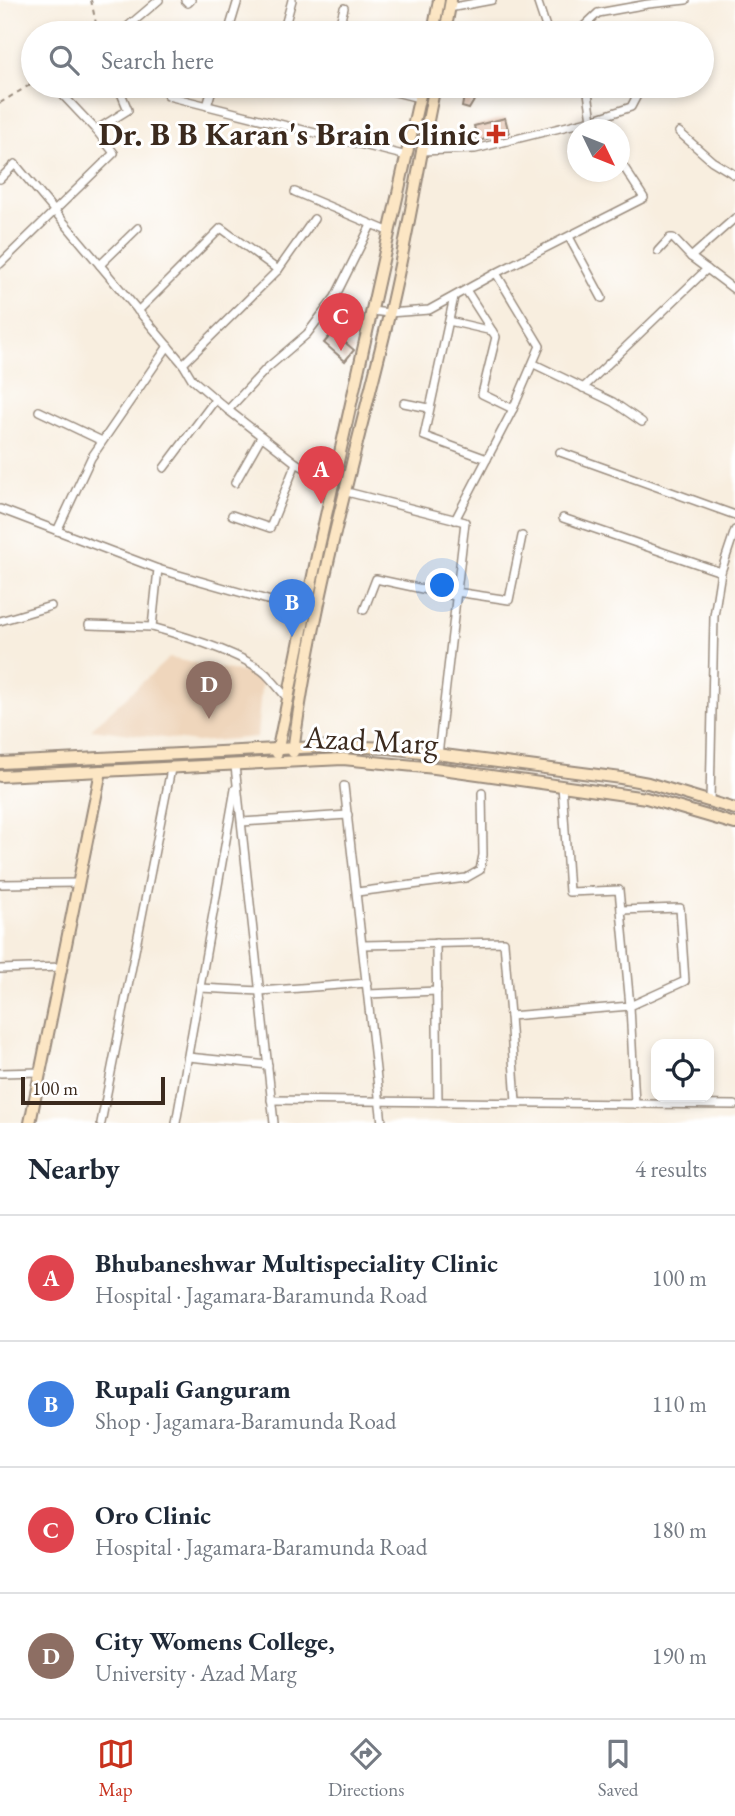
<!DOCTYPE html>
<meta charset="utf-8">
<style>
body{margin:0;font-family:"EB Garamond",serif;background:#f2f2f3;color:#1f2937}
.controls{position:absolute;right:21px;bottom:21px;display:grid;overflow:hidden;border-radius:14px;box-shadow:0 4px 10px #0003}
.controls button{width:63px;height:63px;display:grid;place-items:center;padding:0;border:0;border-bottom:2px solid #e0e1e3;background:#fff;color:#1f2937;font:35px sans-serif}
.compass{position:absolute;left:567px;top:119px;width:63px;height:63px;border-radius:50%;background:#fff;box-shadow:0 4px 10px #0003;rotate:133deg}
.scale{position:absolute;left:21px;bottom:18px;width:144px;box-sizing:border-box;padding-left:7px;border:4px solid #3b2a1e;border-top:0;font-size:19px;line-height:24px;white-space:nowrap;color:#3b2a1e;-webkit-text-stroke:5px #fff;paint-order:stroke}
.you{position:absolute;left:443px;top:586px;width:24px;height:24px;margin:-18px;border:5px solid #fff;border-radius:50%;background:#1a73e8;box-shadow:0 0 0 10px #1a73e833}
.badge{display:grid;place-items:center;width:46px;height:46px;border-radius:50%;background:#c8321e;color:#fff;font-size:23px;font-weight:700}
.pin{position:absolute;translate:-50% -58px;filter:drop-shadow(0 2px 4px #0008)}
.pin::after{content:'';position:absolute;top:37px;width:24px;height:21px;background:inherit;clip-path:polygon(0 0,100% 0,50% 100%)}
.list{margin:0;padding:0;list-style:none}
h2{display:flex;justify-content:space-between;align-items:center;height:91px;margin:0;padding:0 28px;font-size:30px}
h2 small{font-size:23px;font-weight:400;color:#747a83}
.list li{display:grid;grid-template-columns:46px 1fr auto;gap:21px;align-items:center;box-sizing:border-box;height:126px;padding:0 28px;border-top:2px solid #e0e1e3}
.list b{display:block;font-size:26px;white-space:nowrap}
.list p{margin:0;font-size:23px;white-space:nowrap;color:#747a83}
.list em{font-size:23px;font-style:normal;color:#747a83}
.icon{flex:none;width:38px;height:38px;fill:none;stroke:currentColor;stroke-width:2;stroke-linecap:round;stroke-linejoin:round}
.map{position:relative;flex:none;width:735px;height:1123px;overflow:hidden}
.search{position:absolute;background:#fff;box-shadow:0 4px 10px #0003;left:21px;right:21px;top:21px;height:77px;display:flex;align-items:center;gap:18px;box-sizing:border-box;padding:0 24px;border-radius:38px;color:#747a83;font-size:26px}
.sheet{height:595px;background:#fff}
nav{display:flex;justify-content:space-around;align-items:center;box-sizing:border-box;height:98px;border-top:2px solid #e0e1e3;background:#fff;font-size:19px;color:#747a83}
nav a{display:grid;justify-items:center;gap:4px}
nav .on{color:#c8321e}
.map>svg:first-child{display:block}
.built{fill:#efd6bc}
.building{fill:#d8aa8e}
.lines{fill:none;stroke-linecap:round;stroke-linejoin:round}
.street-casing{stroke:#9a8c7e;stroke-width:10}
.secondary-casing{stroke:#9a8c7e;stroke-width:14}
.path{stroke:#9a8c7e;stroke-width:2;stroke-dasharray:5 5;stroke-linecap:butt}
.street{stroke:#fff;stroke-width:7}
.secondary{stroke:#fce6c4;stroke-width:10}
.poi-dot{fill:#c8321e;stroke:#fff;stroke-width:2.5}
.labels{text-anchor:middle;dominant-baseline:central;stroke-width:6;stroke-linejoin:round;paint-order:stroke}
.poi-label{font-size:32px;font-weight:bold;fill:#3b2a1e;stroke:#fff;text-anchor:end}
.street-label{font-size:32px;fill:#3b2a1e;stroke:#fff}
</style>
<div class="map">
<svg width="735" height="1123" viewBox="0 0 735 1123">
<rect width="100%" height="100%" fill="#fff"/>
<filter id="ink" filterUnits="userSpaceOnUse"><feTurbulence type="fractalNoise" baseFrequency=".0143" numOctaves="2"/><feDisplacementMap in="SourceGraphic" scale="14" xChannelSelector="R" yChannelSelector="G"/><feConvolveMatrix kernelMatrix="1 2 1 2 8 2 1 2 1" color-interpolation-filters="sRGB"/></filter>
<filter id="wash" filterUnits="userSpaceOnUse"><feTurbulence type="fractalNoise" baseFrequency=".00686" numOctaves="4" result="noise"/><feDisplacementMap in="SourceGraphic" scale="28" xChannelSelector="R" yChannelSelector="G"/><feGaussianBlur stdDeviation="1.57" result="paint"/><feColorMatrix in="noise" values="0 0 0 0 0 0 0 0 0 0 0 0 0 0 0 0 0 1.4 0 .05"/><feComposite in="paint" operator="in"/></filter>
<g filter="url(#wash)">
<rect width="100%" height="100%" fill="#f8eedf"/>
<polygon class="built" points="169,658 262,676 257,737 197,742 91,729"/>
<g id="blocks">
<g class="building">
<polygon points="466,86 475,86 475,99 469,109 462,107"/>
<polygon points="505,118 509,133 478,141 474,126"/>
<polygon points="333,332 354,350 345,361 324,343"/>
</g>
</g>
</g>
<g filter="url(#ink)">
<use href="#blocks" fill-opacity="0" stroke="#9a8c7e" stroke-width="2"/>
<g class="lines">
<g class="street-casing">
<g id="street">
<polyline points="185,0 188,3 191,0"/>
<polyline points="537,0 548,33 580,30 598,13 648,4 686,0"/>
<polyline points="449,8 492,0"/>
<polyline points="656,27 657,33"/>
<polyline points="120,33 159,0"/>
<polyline points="228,33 238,0"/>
<polyline points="283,33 292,0"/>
<polyline points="337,33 344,8"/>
<polyline points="702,74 705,74"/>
<polyline points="165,86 168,96 407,156"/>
<polyline points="371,86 419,98"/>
<polyline points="587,86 592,120 598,130"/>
<polyline points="59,91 96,130"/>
<polyline points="207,106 213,86"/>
<polyline points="679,132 712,161 735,175"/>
<polyline points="421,151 475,149 592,120 631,107 642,86"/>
<polyline points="0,179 15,164 183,364 192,379 228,410 266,369 307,334 335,297 371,225"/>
<polyline points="295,192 390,232"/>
<polyline points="735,218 691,257 735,290"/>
<polyline points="569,237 602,298"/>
<polyline points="658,251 670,238 673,238 691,257"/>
<polyline points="0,264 114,153 96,130 128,110 118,86"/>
<polyline points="100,265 138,228"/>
<polyline points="496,273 644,198 620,161"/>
<polyline points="466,290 496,337 482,394 513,409"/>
<polyline points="454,297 424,436 487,459"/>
<polyline points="138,311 221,228 278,270"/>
<polyline points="372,311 389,313 429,310 496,273 540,346 513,409 455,520"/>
<polyline points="449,321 492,331"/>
<polyline points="183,364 278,270 314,219"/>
<polyline points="534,364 613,402 642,422"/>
<polyline points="583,388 707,269"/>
<polyline points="404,403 429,408"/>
<polyline points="228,410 296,463 334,485"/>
<polyline points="39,411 102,441"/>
<polyline points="560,452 735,515"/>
<polyline points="164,468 215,400"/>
<polyline points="235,483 261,437"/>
<polyline points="343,491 465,522 438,755"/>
<path d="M0,509L158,569L152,627C181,635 244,654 266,674C274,682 281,691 288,699"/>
<polyline points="232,515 270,528 296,463"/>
<polyline points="563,518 721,572"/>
<polyline points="57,531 91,458 168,346"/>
<polyline points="158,569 306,611"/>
<polyline points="456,592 509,600 522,536"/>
<polyline points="364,610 376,579 455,596"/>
<polyline points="0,621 51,606"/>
<polyline points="89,625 152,627"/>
<polyline points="235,766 274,1123"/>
<polyline points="562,785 569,892 619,890 621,910 680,908 685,981 630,1006 635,1104"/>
<polyline points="344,786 382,1123"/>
<polyline points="710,801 714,616 721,572 735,530"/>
<polyline points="242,822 348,815"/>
<polyline points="0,884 78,883"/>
<polyline points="357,892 466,878 480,870 483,855 482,793"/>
<polyline points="436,943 438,1102"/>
<polyline points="363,945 504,942 510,1016"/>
<polyline points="0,969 62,967"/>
<polyline points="200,988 260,991 367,983"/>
<polyline points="368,994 437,991"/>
<polyline points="188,1057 268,1065"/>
<polyline points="0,1073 41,1072"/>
<polyline points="271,1100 735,1105"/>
<polyline points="516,1102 510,1016 630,1006 621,910"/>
<polyline points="101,1123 171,769"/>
<polyline points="176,1123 235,789"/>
</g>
</g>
<g class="secondary-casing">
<g id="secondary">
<polyline points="433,33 439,0"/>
<polyline points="445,33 451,0"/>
<path d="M293,752C312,604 354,460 389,315C407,241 419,161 435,86"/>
<polyline points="277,753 318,551 422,86"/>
<polyline points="0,763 338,746 390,748 621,778 648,783 735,809"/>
<polyline points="0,776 343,759 435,768 646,798 735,824"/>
<polyline points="30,1123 101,771"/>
</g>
</g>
<g class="path">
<polyline points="91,0 98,33"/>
<polyline points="0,103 33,83"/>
</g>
<use href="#street" class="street"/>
<use href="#secondary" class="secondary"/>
</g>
</g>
<path class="poi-dot" d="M492.5 123.5h7v7h7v7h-7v7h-7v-7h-7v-7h7z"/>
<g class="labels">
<g class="poi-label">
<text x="480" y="134">Dr. B B Karan's Brain Clinic</text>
</g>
<g class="street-label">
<text transform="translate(371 740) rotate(3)">Azad Marg</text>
</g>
</g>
</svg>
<div class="controls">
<button><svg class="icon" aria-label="locate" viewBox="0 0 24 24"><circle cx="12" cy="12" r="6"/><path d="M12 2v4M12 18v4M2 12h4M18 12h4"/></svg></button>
</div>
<svg class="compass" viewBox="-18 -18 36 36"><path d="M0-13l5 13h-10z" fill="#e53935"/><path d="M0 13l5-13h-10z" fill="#747a83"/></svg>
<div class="scale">100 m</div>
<div class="you"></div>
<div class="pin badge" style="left:321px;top:504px;background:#e0444e">A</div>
<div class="pin badge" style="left:292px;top:637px;background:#3f7fe0">B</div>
<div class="pin badge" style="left:341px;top:351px;background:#e0444e">C</div>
<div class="pin badge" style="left:209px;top:719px;background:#8d6e63">D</div>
<div class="search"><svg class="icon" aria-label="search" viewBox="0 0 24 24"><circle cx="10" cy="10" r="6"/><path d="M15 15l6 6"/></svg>Search here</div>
</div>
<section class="sheet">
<h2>Nearby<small>4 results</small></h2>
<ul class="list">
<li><span class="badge" style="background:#e0444e">A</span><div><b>Bhubaneshwar Multispeciality Clinic</b><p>Hospital · Jagamara-Baramunda Road</p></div><em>100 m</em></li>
<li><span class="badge" style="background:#3f7fe0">B</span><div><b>Rupali Ganguram</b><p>Shop · Jagamara-Baramunda Road</p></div><em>110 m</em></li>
<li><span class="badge" style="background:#e0444e">C</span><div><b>Oro Clinic</b><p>Hospital · Jagamara-Baramunda Road</p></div><em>180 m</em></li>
<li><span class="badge" style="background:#8d6e63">D</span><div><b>City Womens College,</b><p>University · Azad Marg</p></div><em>190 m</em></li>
</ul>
</section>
<nav>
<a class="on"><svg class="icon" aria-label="map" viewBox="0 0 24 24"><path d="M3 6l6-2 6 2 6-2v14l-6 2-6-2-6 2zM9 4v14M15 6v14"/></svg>Map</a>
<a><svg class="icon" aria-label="directions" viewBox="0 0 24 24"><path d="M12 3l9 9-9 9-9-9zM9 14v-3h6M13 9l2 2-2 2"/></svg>Directions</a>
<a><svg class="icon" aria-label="saved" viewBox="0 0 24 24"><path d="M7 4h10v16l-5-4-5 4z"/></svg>Saved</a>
</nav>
